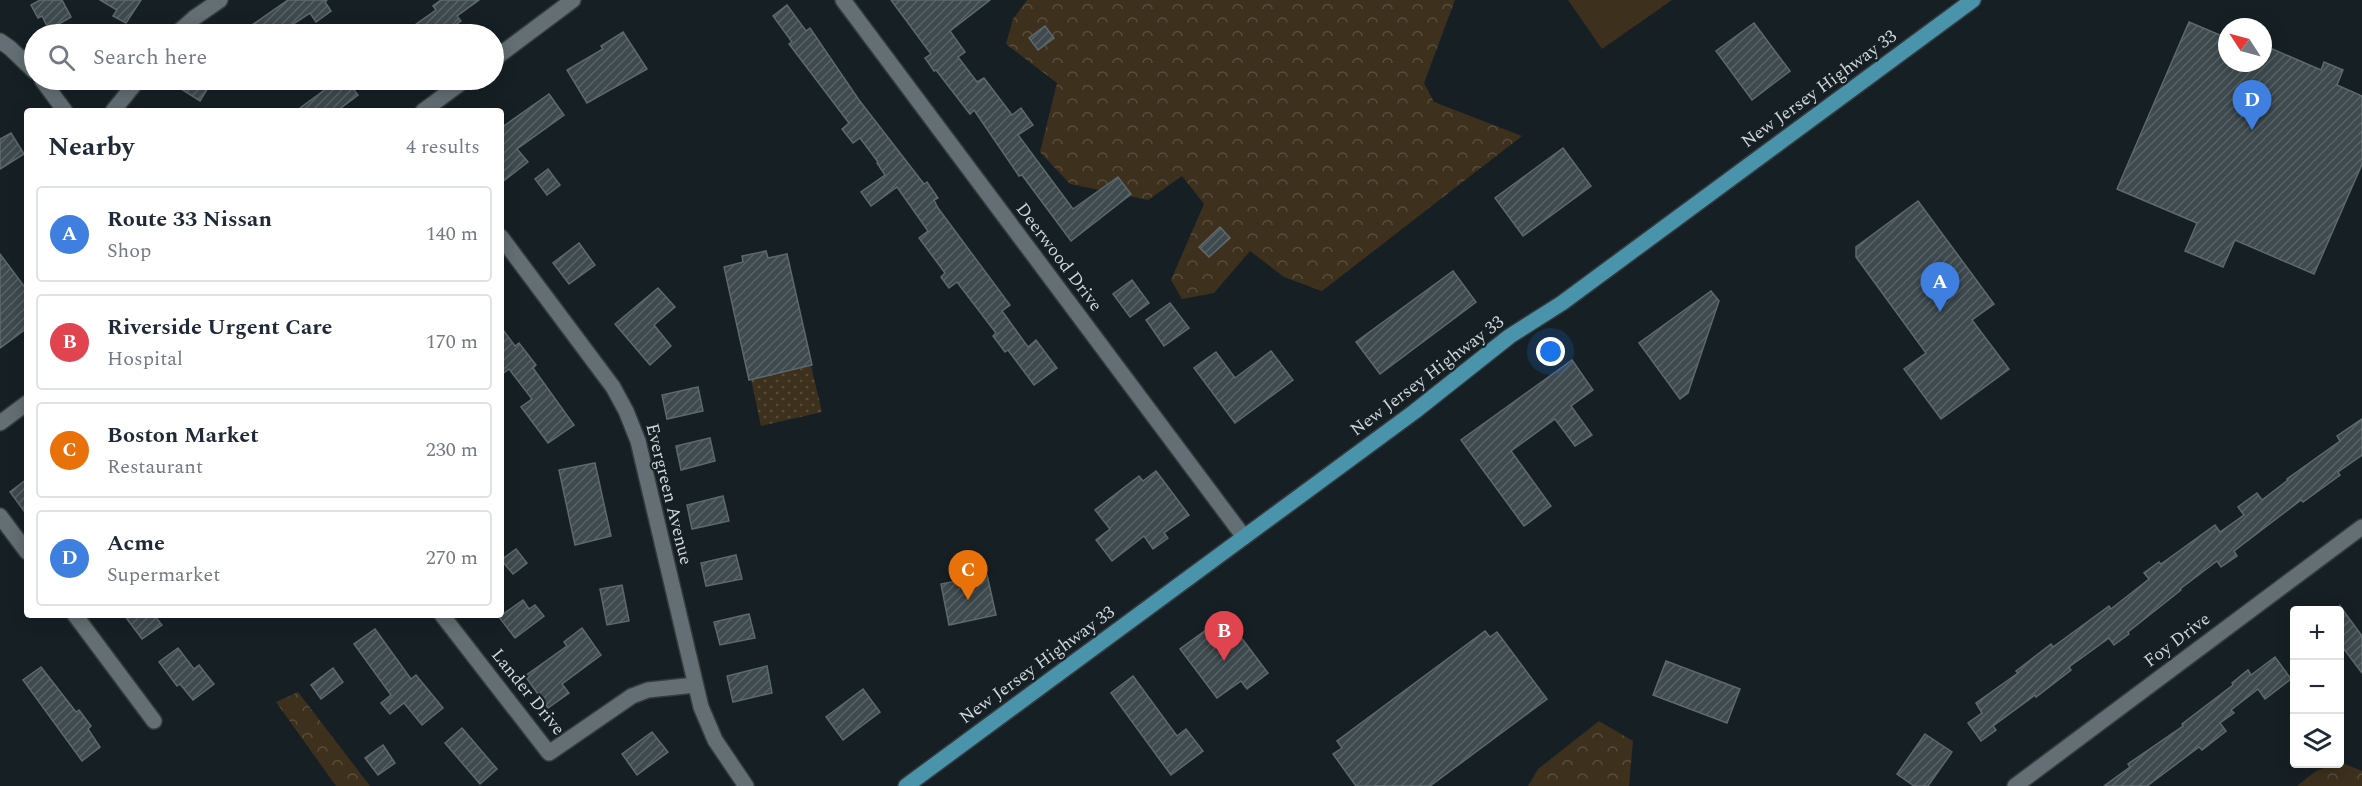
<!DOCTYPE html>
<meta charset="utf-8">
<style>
body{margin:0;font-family:Spectral,serif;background:#f6f6f7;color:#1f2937}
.controls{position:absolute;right:18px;bottom:18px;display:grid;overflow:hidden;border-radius:6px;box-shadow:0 3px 15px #0003}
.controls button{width:54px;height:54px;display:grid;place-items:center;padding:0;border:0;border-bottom:2px solid #e0e1e3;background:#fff;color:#1f2937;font:30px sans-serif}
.compass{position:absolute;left:2218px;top:18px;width:54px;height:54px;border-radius:50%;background:#fff;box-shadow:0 3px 15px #0003;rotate:306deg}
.you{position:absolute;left:1551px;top:352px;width:21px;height:21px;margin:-15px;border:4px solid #fff;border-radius:50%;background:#1a73e8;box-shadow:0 0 0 9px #1a73e833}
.badge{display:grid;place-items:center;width:39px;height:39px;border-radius:50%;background:#7a6337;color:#fff;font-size:20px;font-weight:700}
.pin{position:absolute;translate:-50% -50px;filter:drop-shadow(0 2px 3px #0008)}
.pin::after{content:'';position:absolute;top:32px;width:21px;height:18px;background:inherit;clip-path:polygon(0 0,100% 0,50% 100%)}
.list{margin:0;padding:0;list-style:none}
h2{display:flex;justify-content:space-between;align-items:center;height:78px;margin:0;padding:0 24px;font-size:26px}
h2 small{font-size:20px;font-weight:400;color:#747a83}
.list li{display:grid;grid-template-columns:39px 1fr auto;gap:18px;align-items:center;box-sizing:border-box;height:96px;margin:0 12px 12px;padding:0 12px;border:2px solid #e0e1e3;border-radius:6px}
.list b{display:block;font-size:22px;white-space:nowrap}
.list p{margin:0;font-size:20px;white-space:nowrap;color:#747a83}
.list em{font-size:20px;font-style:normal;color:#747a83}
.icon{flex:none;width:33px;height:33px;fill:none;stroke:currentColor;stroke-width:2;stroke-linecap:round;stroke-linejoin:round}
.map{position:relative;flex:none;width:2362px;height:786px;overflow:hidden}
.search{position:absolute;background:#fff;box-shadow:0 3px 15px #0003;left:24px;top:24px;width:480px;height:66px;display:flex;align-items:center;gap:15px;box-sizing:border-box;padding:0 21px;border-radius:33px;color:#747a83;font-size:22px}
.panel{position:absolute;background:#fff;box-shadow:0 3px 15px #0003;left:24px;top:108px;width:480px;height:510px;border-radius:6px}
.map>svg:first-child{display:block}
.grass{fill:#3d301d}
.forest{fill:url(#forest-crowns)}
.park{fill:url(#park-dots)}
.building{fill:url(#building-hatch);stroke:#5c696e;stroke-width:1.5}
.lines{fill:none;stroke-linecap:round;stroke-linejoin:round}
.street-casing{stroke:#343b3e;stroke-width:18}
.secondary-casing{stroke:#343b3e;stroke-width:18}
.primary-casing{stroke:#343b3e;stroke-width:18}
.street{stroke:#636f74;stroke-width:15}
.secondary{stroke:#636f74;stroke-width:15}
.primary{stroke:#4993ab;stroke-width:15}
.labels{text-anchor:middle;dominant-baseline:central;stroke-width:4.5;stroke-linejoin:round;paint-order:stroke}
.street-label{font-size:18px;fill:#cfd6d9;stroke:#162024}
</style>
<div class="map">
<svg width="2362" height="786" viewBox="0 0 2362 786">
<defs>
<pattern id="forest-crowns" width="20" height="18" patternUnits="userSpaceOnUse" patternTransform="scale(1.5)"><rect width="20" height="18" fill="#3d301d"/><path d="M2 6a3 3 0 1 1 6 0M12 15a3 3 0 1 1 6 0" fill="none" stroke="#584d3d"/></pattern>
<pattern id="park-dots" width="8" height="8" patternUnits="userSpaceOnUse" patternTransform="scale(1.5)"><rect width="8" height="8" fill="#3d301d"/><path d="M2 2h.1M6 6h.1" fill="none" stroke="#584d3d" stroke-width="1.8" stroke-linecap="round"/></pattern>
<pattern id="building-hatch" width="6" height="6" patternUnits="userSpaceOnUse" patternTransform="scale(1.5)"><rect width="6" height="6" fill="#3e4a4e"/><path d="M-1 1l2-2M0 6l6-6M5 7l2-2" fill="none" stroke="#596367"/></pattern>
</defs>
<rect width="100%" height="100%" fill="#162024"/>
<polygon class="grass" points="1568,0 1672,0 1602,49"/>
<g class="forest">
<polygon points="1027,0 1455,0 1424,83 1434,102 1522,136 1322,291 1284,277 1250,251 1214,293 1182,299 1171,280 1204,204 1182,176 1148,200 1070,184 1040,152 1057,83 1006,44 1013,19"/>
<polygon points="298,692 370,786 336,786 276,702"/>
<polygon points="1599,721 1633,741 1629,786 1528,786 1538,769"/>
<polygon points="2340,762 2362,771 2362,786 2297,786 2316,771"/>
</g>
<polygon class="park" points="811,366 822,412 761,426 751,379"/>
<g class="building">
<polygon points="40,0 62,0 71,17 49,30 42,16 38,18 31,5"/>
<polygon points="100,0 141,0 126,23 113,16 117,10"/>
<polygon points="288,0 327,0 325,2 331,11 316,22 310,13 278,34 239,34"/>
<polygon points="441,0 479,0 457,16 461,21 442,34 402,34 436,10 433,6"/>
<polygon points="891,0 990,0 950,31 965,52 958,57 977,82 984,78 1012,115 1021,108 1033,125 1018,135 1073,209 1118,177 1131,194 1071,241 1022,175 1019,176 974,110 970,114 936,70 934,71 925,58 931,54"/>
<polygon points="787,5 806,31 810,28 859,100 924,184 927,182 938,198 934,200 938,208 1010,305 1002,311 1028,347 1036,340 1057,368 1034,385 1008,350 1005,352 993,336 996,333 957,282 949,288 941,277 945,273 919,238 928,231 897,187 871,206 861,192 885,175 877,163 878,162 860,138 853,143 842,129 849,123 789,44 792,42 773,16"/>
<polygon points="2189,22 2227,38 2227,63 2263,63 2263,45 2321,70 2324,62 2343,70 2337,85 2362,96 2362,164 2314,274 2235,240 2223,267 2185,251 2197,223 2117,189"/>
<polygon points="1754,23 1790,71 1752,100 1716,51"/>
<polygon points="1045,26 1054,38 1038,50 1029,38"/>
<polygon points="623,32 647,69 587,103 567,70 603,49 601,46"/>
<polygon points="167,80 213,80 200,101"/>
<polygon points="338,80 346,80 358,95 337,111 296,111"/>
<polygon points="549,94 564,115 517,149 528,162 501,183 501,128"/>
<polygon points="11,133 24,154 0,169 0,139"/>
<polygon points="1563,148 1591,186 1523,236 1495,198"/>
<polygon points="548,169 560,185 547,195 535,179"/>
<polygon points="1918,201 1994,304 1972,320 2009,369 1941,419 1904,369 1926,353 1856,257 1856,247"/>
<polygon points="1220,227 1230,238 1209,257 1199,247"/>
<polygon points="579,243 595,265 569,284 553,263"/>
<polygon points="766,251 768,258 787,254 812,365 749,380 724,267 743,262 742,256"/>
<polygon points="0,254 27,290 27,328 0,348"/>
<polygon points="1453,271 1476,302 1380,374 1356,342"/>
<polygon points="1132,280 1149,303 1130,317 1113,294"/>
<polygon points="658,288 675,307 654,325 671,346 650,365 615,324"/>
<polygon points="1711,291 1719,301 1688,393 1680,399 1639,343"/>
<polygon points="1170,303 1189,328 1164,346 1146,320"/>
<polygon points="501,327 515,346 519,343 536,365 533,368 574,425 548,443 521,407 532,399 509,369 501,375"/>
<polygon points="1271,351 1293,380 1235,423 1194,368 1216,352 1235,378"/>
<polygon points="1572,360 1593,390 1571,406 1592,435 1575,446 1555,419 1511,451 1551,506 1524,526 1461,440"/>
<polygon points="698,387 703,411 667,419 662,395"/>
<polygon points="2362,419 2362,455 2338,472 2340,475 2303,502 2301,500 2234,551 2237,556 2221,567 2217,561 2180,589 2181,590 2128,632 2129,634 2114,645 2109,638 2069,667 2071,670 2036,697 2035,695 1993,726 1996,730 1981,741 1968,723 1982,713 1976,703 2018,673 2016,671 2051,644 2053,647 2109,606 2111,609 2149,579 2144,573 2159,562 2161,564 2215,525 2220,532 2244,515 2238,507 2257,493 2262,500 2288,480 2287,479 2340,441 2337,436"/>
<polygon points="710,438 715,461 681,470 676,446"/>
<polygon points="595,463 611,536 575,545 559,470"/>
<polygon points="1156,471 1189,515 1164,533 1168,538 1153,549 1144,536 1112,561 1096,540 1110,529 1095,510 1139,476 1143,481"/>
<polygon points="27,479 27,515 10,492"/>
<polygon points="723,496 729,521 692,529 687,505"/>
<polygon points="516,549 527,563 513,574 501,560"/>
<polygon points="736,555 742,579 706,586 701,563"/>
<polygon points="987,575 996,615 949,625 941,584"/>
<polygon points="622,585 629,621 607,625 600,589"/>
<polygon points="523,600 529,609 535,605 544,616 515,638 499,617"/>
<polygon points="2340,606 2362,636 2362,673 2340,644"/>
<polygon points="749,614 755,638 720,645 714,622"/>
<polygon points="124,615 154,615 162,625 142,639"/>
<polygon points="1225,616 1268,673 1247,689 1241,681 1217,698 1180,649"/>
<polygon points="582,628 601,655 562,684 569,693 548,708 525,676 567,646 564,642"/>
<polygon points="375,629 411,679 416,675 443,708 422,725 404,703 390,714 381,703 391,695 354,644"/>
<polygon points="1485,631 1490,637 1497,632 1547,699 1430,786 1356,786 1333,754 1342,748 1337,741"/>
<polygon points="178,648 194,669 199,665 214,684 193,700 180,684 177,686 159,662"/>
<polygon points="2275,657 2291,679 2265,699 2258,689 2231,710 2234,713 2220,723 2226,731 2202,750 2199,747 2147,786 2104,786 2130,767 2128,764 2183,726 2182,724 2233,685 2232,683 2248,670 2251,675"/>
<polygon points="1666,661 1740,689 1727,723 1653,695"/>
<polygon points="767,666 772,693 733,702 727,676"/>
<polygon points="41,667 76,712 79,710 91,726 88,729 100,747 82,761 23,680"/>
<polygon points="333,668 343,682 321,699 311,685"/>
<polygon points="1133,676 1177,736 1186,729 1203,751 1171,775 1111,693"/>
<polygon points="863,689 880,712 843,740 826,717"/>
<polygon points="462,728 497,769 480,784 445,743"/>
<polygon points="652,732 668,752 637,775 622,754"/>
<polygon points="1925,734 1952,752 1928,786 1914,786 1897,774"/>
<polygon points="383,745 395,763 378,775 365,758"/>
</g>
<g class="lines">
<g class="street-casing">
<g id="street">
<polyline points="843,0 1244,537"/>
<polyline points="176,34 194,18 220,0"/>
<polyline points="0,41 10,48 34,71"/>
<polyline points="42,80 65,111"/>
<polyline points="113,111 138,80"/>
<polyline points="501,237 613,387 626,411 638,441 701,707 715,740 746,786"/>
<polyline points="0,516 27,552"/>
<polyline points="75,615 154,721"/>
<polyline points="442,615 549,753 632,696 648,690 695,685"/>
<polyline points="2015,786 2362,527"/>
</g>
</g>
<g class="secondary-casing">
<g id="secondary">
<polyline points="494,59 573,0"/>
<polyline points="423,111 465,80"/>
<polyline points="0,423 27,403"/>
</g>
</g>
<g class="primary-casing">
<polyline id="primary" points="906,786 1414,412 1510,336 1562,303 1973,0"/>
</g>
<use href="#street" class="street"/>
<use href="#secondary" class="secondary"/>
<use href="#primary" class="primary"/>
</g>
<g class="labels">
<g class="street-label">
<text transform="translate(1819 89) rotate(-36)">New Jersey Highway 33</text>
<text transform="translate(1059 257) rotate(53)">Deerwood Drive</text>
<text transform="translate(1427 376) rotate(-37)">New Jersey Highway 33</text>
<text transform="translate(669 494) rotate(76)">Evergreen Avenue</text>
<text transform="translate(2177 640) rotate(-37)">Foy Drive</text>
<text transform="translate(1037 665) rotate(-36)">New Jersey Highway 33</text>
<text transform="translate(528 692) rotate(51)">Lander Drive</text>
</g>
</g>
</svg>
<div class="controls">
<button>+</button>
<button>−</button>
<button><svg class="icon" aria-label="layers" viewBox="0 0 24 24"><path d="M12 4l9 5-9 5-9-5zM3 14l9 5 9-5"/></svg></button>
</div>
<svg class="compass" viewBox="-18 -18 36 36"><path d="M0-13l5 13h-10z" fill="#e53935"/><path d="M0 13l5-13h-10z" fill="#747a83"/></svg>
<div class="you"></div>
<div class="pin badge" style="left:1940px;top:312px;background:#3f7fe0">A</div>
<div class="pin badge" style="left:1224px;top:661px;background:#e0444e">B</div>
<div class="pin badge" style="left:968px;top:600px;background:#e8710a">C</div>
<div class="pin badge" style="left:2252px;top:130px;background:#3f7fe0">D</div>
<div class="search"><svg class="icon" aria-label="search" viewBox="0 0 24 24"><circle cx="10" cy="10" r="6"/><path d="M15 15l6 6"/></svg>Search here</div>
<section class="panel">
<h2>Nearby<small>4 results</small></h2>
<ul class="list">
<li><span class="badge" style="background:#3f7fe0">A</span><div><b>Route 33 Nissan</b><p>Shop</p></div><em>140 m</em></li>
<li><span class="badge" style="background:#e0444e">B</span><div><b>Riverside Urgent Care</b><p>Hospital</p></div><em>170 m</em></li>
<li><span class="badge" style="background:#e8710a">C</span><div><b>Boston Market</b><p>Restaurant</p></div><em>230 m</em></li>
<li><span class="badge" style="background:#3f7fe0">D</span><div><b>Acme</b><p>Supermarket</p></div><em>270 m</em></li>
</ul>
</section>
</div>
